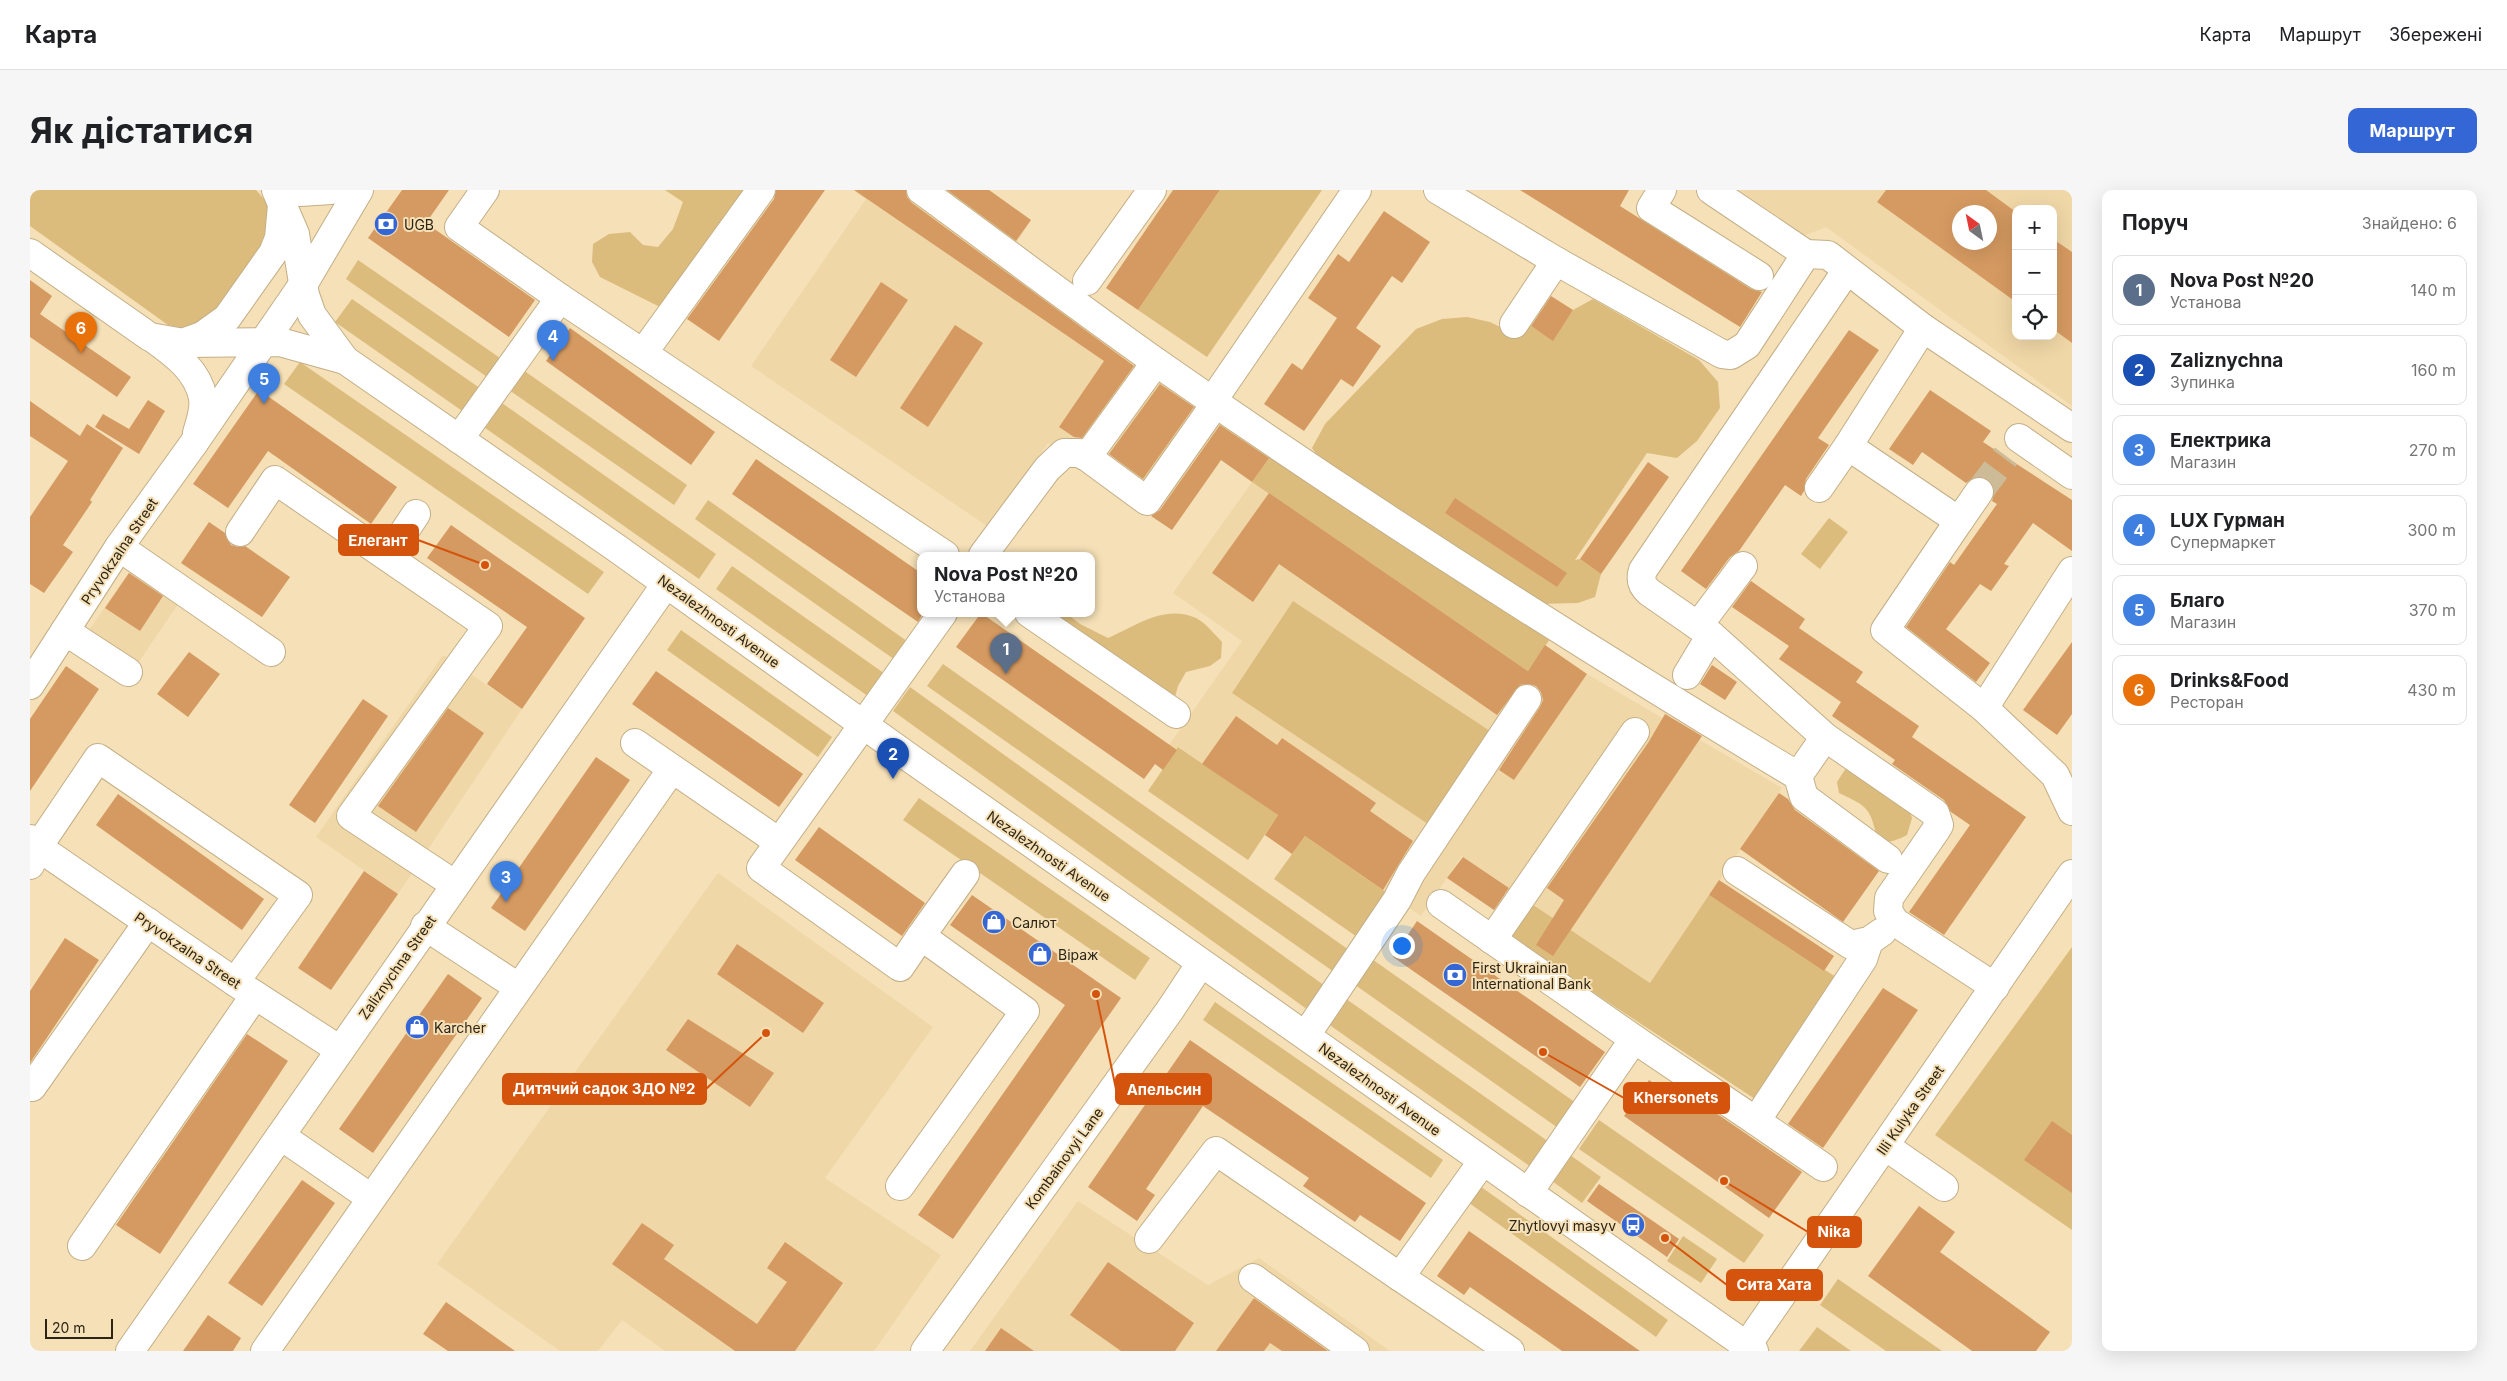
<!DOCTYPE html>
<html lang="uk">
<meta charset="utf-8">
<style>
body{margin:0;font-family:Inter,sans-serif;background:#f6f6f6;color:#202124}
.controls{position:absolute;right:15px;top:15px;display:grid;overflow:hidden;border-radius:10px;box-shadow:0 5px 20px #0002}
.controls button{width:45px;height:45px;display:grid;place-items:center;padding:0;border:0;border-bottom:1px solid #e0e0e0;background:#fff;color:#202124;font:25px sans-serif}
.compass{position:absolute;left:1922px;top:15px;width:45px;height:45px;border-radius:50%;background:#fff;box-shadow:0 5px 20px #0002;rotate:327deg}
.scale{position:absolute;left:15px;bottom:12px;width:68px;box-sizing:border-box;padding-left:5px;border:2px solid #2c2414;border-top:0;font-size:14px;line-height:18px;white-space:nowrap;color:#2c2414;-webkit-text-stroke:4px #f5e0b7;paint-order:stroke}
.you{position:absolute;left:1371px;top:755px;width:18px;height:18px;margin:-12px;border:4px solid #fff;border-radius:50%;background:#1a73e8;box-shadow:0 0 0 8px #1a73e833}
.badge{display:grid;place-items:center;width:32px;height:32px;border-radius:50%;background:#3566d5;color:#fff;font-size:16px;font-weight:700}
.pin{position:absolute;translate:-50% -41px;filter:drop-shadow(0 1px 2px #0008)}
.pin::after{content:'';position:absolute;top:26px;width:18px;height:15px;background:inherit;clip-path:polygon(0 0,100% 0,50% 100%)}
.popup{position:absolute;left:887px;top:362px;width:178px;height:65px;box-sizing:border-box;display:grid;place-content:center;border-radius:10px;background:#fff;filter:drop-shadow(0 1px 4px #0005);font-size:16px;white-space:nowrap;color:#757577}
.popup b{font-size:19px;color:#202124}
.popup::after{content:'';position:absolute;left:50%;top:100%;margin-left:-10px;border:10px solid transparent;border-top-color:#fff}
.list{margin:0;padding:0;list-style:none}
h2{display:flex;justify-content:space-between;align-items:center;height:65px;margin:0;padding:0 20px;font-size:21px}
h2 small{font-size:16px;font-weight:400;color:#757577}
.list li{display:grid;grid-template-columns:32px 1fr auto;gap:15px;align-items:center;box-sizing:border-box;height:70px;margin:0 10px 10px;padding:0 10px;border:1px solid #e0e0e0;border-radius:10px}
.list b{display:block;font-size:19px;white-space:nowrap}
.list p{margin:0;font-size:16px;white-space:nowrap;color:#757577}
.list em{font-size:16px;font-style:normal;color:#757577}
.icon{flex:none;width:28px;height:28px;fill:none;stroke:currentColor;stroke-width:2;stroke-linecap:round;stroke-linejoin:round}
.map{position:relative;flex:none;width:2042px;height:1161px;overflow:hidden;border-radius:10px}
header{display:flex;align-items:center;gap:30px;box-sizing:border-box;height:70px;padding:0 25px;background:#fff;border-bottom:1px solid #e0e0e0}
header strong{font-size:24px}
nav{display:flex;gap:28px;margin-inline-start:auto;font-size:18px}
.intro{display:flex;align-items:center;justify-content:space-between;box-sizing:border-box;height:120px;padding:0 30px}
h1{margin:0;font-size:35px}
.button{padding:12px 22px;border-radius:10px;background:#3566d5;color:#fff;font-size:18px;font-weight:700}
main{display:flex;gap:30px;padding:0 30px}
aside{flex:1;background:#fff;border-radius:10px;box-shadow:0 5px 20px #0002}
.map>svg:first-child{display:block}
.built{fill:#f0d7a7;fill-rule:evenodd}
.green{fill:#dcbc7d}
.building{fill:#d59a61;fill-rule:evenodd}
.lines{fill:none;stroke-linecap:round;stroke-linejoin:round}
.minor-tunnel{stroke:#cdba96;stroke-width:28;stroke-dasharray:28 14;stroke-linecap:butt}
.minor-casing{stroke:#c3af87;stroke-width:30}
.major-casing{stroke:#c3af87;stroke-width:30}
.minor{stroke:#fff;stroke-width:28}
.major{stroke:#fff;stroke-width:28}
.labels{text-anchor:middle;dominant-baseline:central;stroke-width:4;stroke-linejoin:round;paint-order:stroke}
.poi-label{font-size:14px;fill:#2c2414;stroke:#f5e0b7;text-anchor:start}
.street-label{font-size:14px;fill:#2c2414;stroke:#f5e0b7}
.leader{fill:none;stroke:#d5540d;stroke-width:2}
.callout-dot{fill:#d5540d;stroke:#f5e0b7;stroke-width:2}
.callout{fill:#d5540d;stroke:#d5540d;stroke-width:2}
.callout-label{font-size:15px;text-anchor:middle;font-weight:bold;fill:#fff}
</style>
<header>
<strong>Карта</strong>
<nav><a>Карта</a><a>Маршрут</a><a>Збережені</a></nav>
</header>
<div class="intro"><h1>Як дістатися</h1><a class="button">Маршрут</a></div>
<main>
<div class="map">
<svg width="2042" height="1161" viewBox="0 0 2042 1161">
<rect width="100%" height="100%" fill="#f5e0b7"/>
<g class="built">
<polygon points="829,0 959,0 1001,30 986,53 1242,263 1223,292 1539,509 1557,484 1752,598 1620,793 1432,666 1391,726 1149,557 1147,560 1139,555 1212,451 1143,403 1222,292 1201,256 1142,340 1018,253 960,338 721,176 836,9 826,3"/>
<path d="M1698,0H2042V216L1796,37L1771,47ZM1986,19H2023V146H1986ZM1930,22H1960V52H1930Z"/>
<polygon points="100,381 148,414 104,479 55,446"/>
<polygon points="413,465 492,519 368,704 286,647"/>
<polygon points="688,683 903,837 795,988 911,1065 844,1161 635,1161 592,1130 568,1161 530,1161 407,1074"/>
<polygon points="1048,1011 1178,1095 1229,1068 1360,1161 940,1161"/>
</g>
<g class="green">
<polygon points="0,0 226,0 238,14 237,52 188,122 163,137 151,138 138,135 0,36"/>
<polygon points="635,0 716,0 636,113 628,116 570,87 562,72 563,54 579,44 600,42 613,55 628,57 643,39 653,12"/>
<polygon points="1190,0 1292,0 1177,167 1108,120"/>
<polygon points="328,70 473,170 460,189 316,89"/>
<polygon points="322,109 454,201 438,225 305,132"/>
<polygon points="1563,109 1669,170 1688,192 1690,218 1667,251 1647,268 1617,263 1545,370 1550,369 1571,384 1565,407 1548,413 1507,414 1294,275 1282,258 1295,234 1386,139 1412,129 1437,127 1460,132 1480,142 1496,133 1523,150 1543,120"/>
<polygon points="270,172 574,382 558,404 254,194"/>
<polygon points="493,180 657,295 644,315 479,200"/>
<polygon points="469,211 686,364 669,389 451,235"/>
<polygon points="1242,263 1520,449 1498,481 1222,292"/>
<polygon points="678,310 881,454 868,472 665,329"/>
<polygon points="1799,328 1818,342 1790,379 1771,364"/>
<polygon points="702,376 858,486 842,509 686,399"/>
<polygon points="1263,411 1460,541 1398,634 1202,503"/>
<path d="M1009,423H1036L1050,434L1078,448C1106,436 1134,414 1166,428C1175,432 1185,445 1192,452L1191,468L1180,476L1156,482L1148,496L1143,514Z"/>
<polygon points="651,440 802,547 788,567 637,460"/>
<polygon points="913,474 1319,760 1304,782 897,496"/>
<polygon points="880,497 1295,796 1278,820 863,521"/>
<polygon points="1148,557 1248,625 1218,670 1118,601"/>
<path d="M1818,575L1876,610L1882,628L1877,645C1838,665 1851,637 1836,619C1830,612 1817,607 1809,603L1807,592Z"/>
<polygon points="889,608 1120,768 1105,790 873,630"/>
<polygon points="1275,646 1360,705 1330,749 1244,689"/>
<polygon points="1679,705 1806,787 1725,909 1476,745 1499,712 1620,793"/>
<polygon points="2042,757 2042,1040 1905,945"/>
<polygon points="1339,767 1546,913 1528,938 1321,792"/>
<polygon points="1312,806 1519,952 1501,977 1294,831"/>
<polygon points="1185,812 1413,970 1401,988 1173,830"/>
<polygon points="1569,930 1734,1045 1714,1073 1549,959"/>
<polygon points="1540,965 1571,987 1552,1013 1522,991"/>
<polygon points="1447,994 1638,1130 1626,1147 1435,1010"/>
<polygon points="1653,1046 1687,1069 1671,1093 1637,1071"/>
<polygon points="1808,1089 1912,1161 1856,1161 1790,1115"/>
<polygon points="1787,1137 1821,1161 1769,1161"/>
</g>
<g class="building">
<polygon points="372,0 419,0 396,33 505,110 479,147 338,48"/>
<polygon points="746,0 795,0 689,151 657,129 744,9"/>
<polygon points="824,0 876,0 877,7 882,13 1104,176 1052,248 1044,247 1029,237 1074,171"/>
<polygon points="917,0 959,0 1001,30 986,51"/>
<polygon points="1143,0 1190,0 1108,120 1076,98"/>
<polygon points="1490,0 1599,0 1590,16 1721,99 1732,102 1710,137"/>
<path d="M1856,0H1956L1986,22V112L1847,12ZM1930,22H1960V52H1930Z"/>
<polygon points="1354,21 1400,52 1372,93 1362,86 1326,138 1351,156 1323,197 1311,189 1274,241 1234,214 1262,173 1272,180 1307,128 1278,108 1308,64 1319,72"/>
<polygon points="2023,49 2042,62 2042,153 2023,139"/>
<polygon points="0,90 22,106 10,124 101,187 87,207 0,147"/>
<polygon points="851,92 878,110 826,187 800,170"/>
<polygon points="1521,106 1543,120 1523,151 1501,136"/>
<polygon points="925,135 953,153 898,237 870,218"/>
<polygon points="540,138 685,242 661,275 516,171"/>
<polygon points="1819,140 1849,160 1788,248 1799,255 1776,289 1774,301 1771,306 1755,295 1709,361 1700,367 1676,399 1651,381"/>
<polygon points="1130,194 1164,217 1113,289 1079,264"/>
<polygon points="229,200 367,297 341,334 238,261 198,318 163,294"/>
<polygon points="1900,200 1961,241 1953,252 2042,310 2042,361 2003,333 1974,374 1979,376 1961,401 1950,394 1916,439 1960,473 1946,492 1876,437 1920,372 1924,375 1967,314 1962,311 1964,304 1963,296 1957,289 1951,287 1943,288 1936,293 1892,262 1883,275 1859,259"/>
<polygon points="118,210 135,221 109,264 65,237 73,224 99,239"/>
<polygon points="0,211 50,246 57,234 93,258 60,310 62,312 33,355 43,362 14,403 0,394 0,327 38,271 0,246"/>
<polygon points="1190,235 1239,268 1222,292 1191,270 1142,340 1121,326 1130,320"/>
<polygon points="726,269 891,383 891,427 888,432 702,304"/>
<polygon points="1618,272 1639,287 1571,384 1550,369"/>
<polygon points="1239,303 1498,481 1515,455 1557,484 1484,590 1469,580 1510,517 1513,510 1511,502 1506,496 1498,494 1490,495 1467,525 1249,374 1223,412 1182,383"/>
<polygon points="1425,308 1537,383 1527,397 1415,323"/>
<polygon points="179,332 195,343 201,355 208,357 215,356 260,387 232,427 151,373"/>
<polygon points="421,335 555,428 492,519 457,494 497,437 397,368"/>
<polygon points="99,383 133,406 110,441 75,418"/>
<polygon points="1721,391 1775,429 1769,438 1833,482 1826,492 1889,536 1882,547 1996,627 1914,745 1879,722 1940,635 1921,622 1914,610 1862,574 1865,570 1802,526 1811,512 1749,469 1759,456 1702,417"/>
<polygon points="951,423 1147,560 1133,580 1125,574 1114,589 926,457"/>
<polygon points="2042,452 2042,524 2027,545 1993,520"/>
<polygon points="159,462 190,484 158,527 127,504"/>
<polygon points="1682,475 1707,492 1695,510 1670,494"/>
<polygon points="36,476 69,499 0,601 0,529"/>
<polygon points="626,481 773,584 749,617 602,514"/>
<polygon points="333,509 358,526 285,633 259,615"/>
<polygon points="418,518 454,543 386,642 348,616"/>
<polygon points="1635,524 1672,546 1523,766 1506,755 1534,710 1517,698 1618,553"/>
<polygon points="1206,526 1247,555 1252,548 1346,613 1340,621 1383,651 1353,700 1275,646 1262,664 1235,645 1248,625 1172,574"/>
<polygon points="566,567 600,590 495,741 461,718"/>
<polygon points="1749,603 1758,609 1765,620 1849,681 1813,732 1710,659"/>
<polygon points="88,604 234,709 212,740 66,635"/>
<polygon points="789,637 895,713 872,746 765,670"/>
<polygon points="1433,667 1479,698 1464,720 1417,688"/>
<polygon points="334,681 368,704 301,800 268,778"/>
<polygon points="1689,690 1804,766 1794,781 1679,705"/>
<polygon points="942,705 1091,808 923,1049 888,1025 1035,815 920,735"/>
<polygon points="1387,731 1575,862 1550,897 1363,767"/>
<polygon points="35,748 69,770 0,873 0,801"/>
<polygon points="707,754 794,813 773,843 687,784"/>
<polygon points="418,784 452,808 343,963 309,939"/>
<polygon points="1853,798 1888,820 1793,958 1758,934"/>
<polygon points="658,829 744,883 720,917 636,860"/>
<polygon points="217,844 258,871 130,1064 86,1035"/>
<polygon points="1160,850 1396,1013 1370,1051 1330,1025 1325,1032 1273,996 1279,988 1173,916 1116,999 1125,1005 1107,1031 1058,997"/>
<polygon points="1619,890 1636,902 1642,893 1772,982 1739,1028 1594,926"/>
<polygon points="2022,931 2042,945 2042,1003 1994,970"/>
<polygon points="272,990 305,1013 232,1116 198,1093"/>
<polygon points="1569,994 1649,1049 1637,1067 1557,1011"/>
<polygon points="1889,1016 1925,1042 1910,1062 2020,1142 2006,1161 1942,1161 1838,1086"/>
<polygon points="612,1033 644,1055 634,1069 727,1134 757,1092 737,1078 755,1052 813,1093 765,1161 705,1161 582,1074"/>
<polygon points="1439,1041 1610,1161 1532,1161 1440,1097 1434,1105 1407,1086"/>
<polygon points="1078,1072 1164,1133 1145,1161 1091,1161 1040,1125"/>
<polygon points="1224,1108 1298,1161 1252,1161 1240,1153 1234,1161 1186,1161"/>
<polygon points="416,1112 485,1161 418,1161 393,1144"/>
<polygon points="178,1125 211,1148 203,1161 153,1161"/>
<polygon points="971,1138 1004,1161 955,1161"/>
</g>
<g class="lines">
<polyline class="minor-tunnel" points="1949,302 1976,266"/>
<g class="minor-casing">
<g id="minor">
<polyline points="455,0 429,37 530,108 915,365"/>
<path d="M891,0C969,57 1047,116 1126,172C1335,318 1550,455 1768,586"/>
<polyline points="1408,0 1526,71 1692,164 1701,165 1717,155 1776,64"/>
<polyline points="1632,0 1621,18 1729,86"/>
<polyline points="1681,0 1776,64 1798,65 1893,138 2042,238"/>
<path d="M1817,80L1613,380C1610,389 1611,395 1619,402L1681,445L1795,547L1905,623L1909,635L1906,640L1859,708L1858,721L1865,732L1965,797"/>
<polyline points="1057,91 1122,0"/>
<polyline points="1484,134 1526,71"/>
<polyline points="1893,138 1818,256 1929,331 1855,440 1954,518"/>
<polyline points="613,163 731,0"/>
<polyline points="1183,210 1327,0"/>
<polyline points="1989,248 2042,285"/>
<polyline points="429,249 530,108"/>
<polyline points="1057,267 1126,172"/>
<polyline points="1789,298 1818,256"/>
<polyline points="1929,331 1949,302"/>
<polyline points="210,342 245,290 458,436 321,626 424,694"/>
<polyline points="89,357 241,462"/>
<polyline points="953,365 1017,279 1034,263 1049,263 1057,267 1117,311 1181,220"/>
<polyline points="358,366 386,324"/>
<polyline points="2042,381 1954,518 2025,585 2042,621"/>
<polyline points="999,423 1146,524"/>
<polyline points="1668,436 1713,376"/>
<polyline points="35,441 98,482"/>
<polyline points="1657,485 1681,445"/>
<polyline points="0,495 89,357 164,253"/>
<polyline points="1795,547 1768,586 1774,607 1858,669"/>
<polyline points="605,553 749,652"/>
<polyline points="0,649 8,657 205,792 310,860"/>
<polyline points="0,675 8,657 68,568 268,705 205,792"/>
<polyline points="1707,681 1821,755 1839,751 1852,742"/>
<polyline points="1411,714 1604,849 1726,931 1833,769 1839,751"/>
<polyline points="395,736 488,797"/>
<polyline points="891,746 935,684"/>
<polyline points="1462,750 1605,542"/>
<polyline points="1276,845 1367,710 1381,683 1497,509"/>
<polyline points="2,897 118,732"/>
<polyline points="1726,931 1793,977"/>
<polyline points="251,946 341,1008"/>
<polyline points="1855,956 1914,997"/>
<polyline points="870,996 995,821 891,746 870,777 731,678 913,423"/>
<polyline points="1498,1003 1604,849"/>
<polyline points="1119,1049 1186,961 1370,1087 1452,972"/>
<polyline points="52,1056 225,805"/>
<polyline points="1370,1087 1480,1161"/>
<polyline points="1223,1088 1325,1161"/>
<polyline points="100,1161 636,394"/>
<polyline points="235,1161 642,579"/>
<polyline points="895,1161 1140,820 1171,773"/>
<polyline points="1713,1161 2042,684"/>
</g>
</g>
<g class="major-casing">
<g id="major">
<polyline points="246,0 265,44 275,105 282,125 315,170"/>
<polyline points="262,0 270,2 301,0"/>
<polyline points="0,63 120,147 154,153 250,152 315,170 585,357 880,568 1724,1161"/>
<path d="M124,149C145,164 168,181 173,208C175,219 170,233 167,243"/>
<polyline points="158,151 172,146 197,128 243,63 249,48 252,15"/>
<polyline points="164,253 274,93 329,0"/>
</g>
</g>
<use href="#minor" class="minor"/>
<use href="#major" class="major"/>
</g>
<defs>
<g id="bank-disc" transform="scale(1.25)"><circle r="9.5" fill="#3566d5" stroke="#f5e0b7"/><path d="M-6-4H6V4H-6ZM0-2.3a2.3 2.3 0 1 0 0 4.6a2.3 2.3 0 1 0 0-4.6Z" fill="#fff"/></g>
<g id="shop-disc" transform="scale(1.25)"><circle r="9.5" fill="#3566d5" stroke="#f5e0b7"/><path d="M-5-2.5h2.3a2.7 3.5 0 0 1 5.4 0H5L5.5 6h-11ZM-1.5-2.5h3a1.5 2.3 0 0 0-3 0Z" fill="#fff"/></g>
<g id="bus-disc" transform="scale(1.25)"><circle r="9.5" fill="#3566d5" stroke="#f5e0b7"/><path d="M-5-6H5V4H4V6H2V4H-2V6H-4V4H-5ZM-3.5-4V0h7V-4ZM-3.5 1.2v1.5H-2V1.2ZM2 1.2v1.5H3.5V1.2Z" fill="#fff"/></g>
</defs>
<g fill-rule="evenodd">
<use href="#bank-disc" x="356" y="34"/>
<use href="#shop-disc" x="964" y="732"/>
<use href="#shop-disc" x="1010" y="764"/>
<use href="#bank-disc" x="1425" y="785"/>
<use href="#shop-disc" x="387" y="837"/>
<use href="#bus-disc" x="1603" y="1035"/>
</g>
<g class="labels">
<g class="poi-label">
<text x="374" y="34">UGB</text>
<text x="982" y="732">Салют</text>
<text x="1028" y="764">Віраж</text>
<text x="1442" y="777">First Ukrainian<tspan x="1442" dy="16">International Bank</tspan></text>
<text x="404" y="837">Karcher</text>
<text x="1586" y="1035" text-anchor="end">Zhytlovyi masyv</text>
</g>
<g class="street-label">
<text transform="translate(89 361) rotate(-56)">Pryvokzalna Street</text>
<text transform="translate(689 431) rotate(36)">Nezalezhnosti Avenue</text>
<text transform="translate(1019 666) rotate(35)">Nezalezhnosti Avenue</text>
<text transform="translate(158 760) rotate(34)">Pryvokzalna Street</text>
<text transform="translate(367 777) rotate(-55)">Zaliznychna Street</text>
<text transform="translate(1350 899) rotate(36)">Nezalezhnosti Avenue</text>
<text transform="translate(1880 920) rotate(-55)">Illi Kulyka Street</text>
<text transform="translate(1034 968) rotate(-54)">Kombainovyi Lane</text>
</g>
</g>
<path class="leader" d="M455 375L388 350M736 843L676 899M1066 804L1086 899M1513 862L1594 908M1694 991L1778 1042M1635 1048L1697 1095"/>
<g class="callout-dot">
<circle cx="455" cy="375" r="5"/>
<circle cx="736" cy="843" r="5"/>
<circle cx="1066" cy="804" r="5"/>
<circle cx="1513" cy="862" r="5"/>
<circle cx="1694" cy="991" r="5"/>
<circle cx="1635" cy="1048" r="5"/>
</g>
<g class="callout">
<rect x="309" y="335" width="79" height="30" rx="5"/>
<rect x="473" y="884" width="203" height="30" rx="5"/>
<rect x="1086" y="884" width="95" height="30" rx="5"/>
<rect x="1594" y="893" width="105" height="30" rx="5"/>
<rect x="1778" y="1027" width="53" height="30" rx="5"/>
<rect x="1697" y="1080" width="95" height="30" rx="5"/>
</g>
<g class="callout-label">
<text x="348" y="356">Елегант</text>
<text x="574" y="904">Дитячий садок ЗДО №2</text>
<text x="1134" y="905">Апельсин</text>
<text x="1646" y="913">Khersonets</text>
<text x="1804" y="1047">Nika</text>
<text x="1744" y="1100">Сита Хата</text>
</g>
</svg>
<div class="controls">
<button>+</button>
<button>−</button>
<button><svg class="icon" aria-label="locate" viewBox="0 0 24 24"><circle cx="12" cy="12" r="6"/><path d="M12 2v4M12 18v4M2 12h4M18 12h4"/></svg></button>
</div>
<svg class="compass" viewBox="-18 -18 36 36"><path d="M0-13l5 13h-10z" fill="#e53935"/><path d="M0 13l5-13h-10z" fill="#757577"/></svg>
<div class="scale">20 m</div>
<div class="you"></div>
<div class="pin badge" style="left:976px;top:484px;background:#5c6f8a">1</div>
<div class="popup"><b>Nova Post №20</b>Установа</div>
<div class="pin badge" style="left:863px;top:589px;background:#1a4fb4">2</div>
<div class="pin badge" style="left:476px;top:712px;background:#3f7fe0">3</div>
<div class="pin badge" style="left:523px;top:171px;background:#3f7fe0">4</div>
<div class="pin badge" style="left:234px;top:214px;background:#3f7fe0">5</div>
<div class="pin badge" style="left:51px;top:163px;background:#e8710a">6</div>
</div>
<aside>
<h2>Поруч<small>Знайдено: 6</small></h2>
<ul class="list">
<li><span class="badge" style="background:#5c6f8a">1</span><div><b>Nova Post №20</b><p>Установа</p></div><em>140 m</em></li>
<li><span class="badge" style="background:#1a4fb4">2</span><div><b>Zaliznychna</b><p>Зупинка</p></div><em>160 m</em></li>
<li><span class="badge" style="background:#3f7fe0">3</span><div><b>Електрика</b><p>Магазин</p></div><em>270 m</em></li>
<li><span class="badge" style="background:#3f7fe0">4</span><div><b>LUX Гурман</b><p>Супермаркет</p></div><em>300 m</em></li>
<li><span class="badge" style="background:#3f7fe0">5</span><div><b>Благо</b><p>Магазин</p></div><em>370 m</em></li>
<li><span class="badge" style="background:#e8710a">6</span><div><b>Drinks&amp;Food</b><p>Ресторан</p></div><em>430 m</em></li>
</ul>
</aside>
</main>
